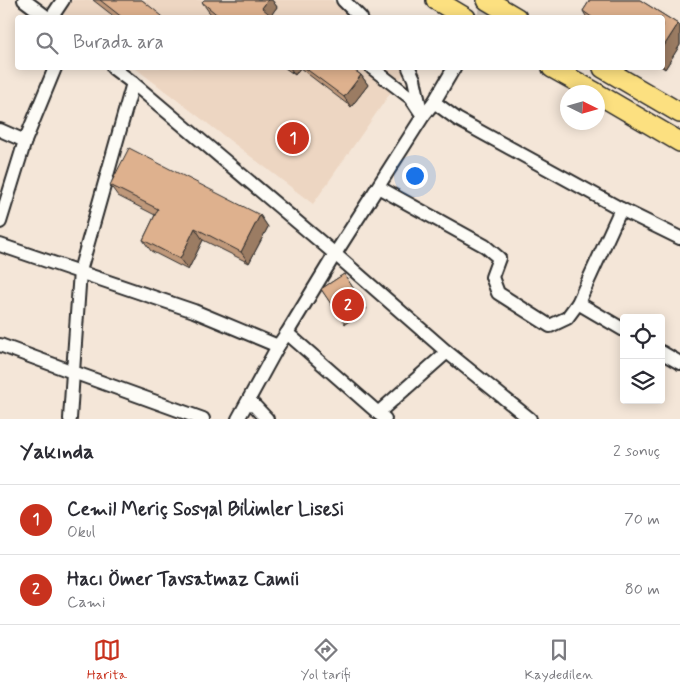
<!DOCTYPE html>
<html lang="tr">
<meta charset="utf-8">
<style>
body{margin:0;font-family:Mynerve,sans-serif;background:#f2f2f3;color:#2b2b33}
.controls{position:absolute;right:15px;bottom:15px;display:grid;overflow:hidden;border-radius:5px;box-shadow:0 2px 12px #0003}
.controls button{width:45px;height:45px;display:grid;place-items:center;padding:0;border:0;border-bottom:1px solid #e1e1e2;background:#fff;color:#2b2b33;font:25px sans-serif}
.compass{position:absolute;left:560px;top:85px;width:45px;height:45px;border-radius:50%;background:#fff;box-shadow:0 2px 12px #0003;rotate:95deg}
.you{position:absolute;left:414px;top:175px;width:18px;height:18px;margin:-12px;border:4px solid #fff;border-radius:50%;background:#1a73e8;box-shadow:0 0 0 8px #1a73e833}
.badge{display:grid;place-items:center;width:32px;height:32px;border-radius:50%;background:#c8321e;color:#fff;font-size:16px;font-weight:700}
.pin{position:absolute;translate:-50% -50%;border:2px solid #fff;box-shadow:0 1px 5px #0006}
.list{margin:0;padding:0;list-style:none}
h2{display:flex;justify-content:space-between;align-items:center;height:65px;margin:0;padding:0 20px;font-size:21px}
h2 small{font-size:16px;font-weight:400;color:#7c7c81}
.list li{display:grid;grid-template-columns:32px 1fr auto;gap:15px;align-items:center;box-sizing:border-box;height:70px;padding:0 20px;border-top:1px solid #e1e1e2}
.list b{display:block;font-size:19px;white-space:nowrap}
.list p{margin:0;font-size:16px;white-space:nowrap;color:#7c7c81}
.list em{font-size:16px;font-style:normal;color:#7c7c81}
.icon{flex:none;width:28px;height:28px;fill:none;stroke:currentColor;stroke-width:2;stroke-linecap:round;stroke-linejoin:round}
.map{position:relative;flex:none;width:680px;height:419px;overflow:hidden}
.search{position:absolute;background:#fff;box-shadow:0 2px 12px #0003;left:15px;right:15px;top:15px;height:55px;display:flex;align-items:center;gap:12px;box-sizing:border-box;padding:0 18px;border-radius:5px;color:#7c7c81;font-size:19px}
.sheet{height:205px;background:#fff}
nav{display:flex;justify-content:space-around;align-items:center;box-sizing:border-box;height:70px;border-top:1px solid #e1e1e2;background:#fff;font-size:14px;color:#7c7c81}
nav a{display:grid;justify-items:center;gap:2px}
nav .on{color:#c8321e}
.map>svg:first-child{display:block}
.built{fill:#edd6c2}
.lines{fill:none;stroke-linecap:round;stroke-linejoin:round}
.minor-tunnel{stroke:#ccc1b5;stroke-width:12;stroke-dasharray:12 6;stroke-linecap:butt}
.minor-casing{stroke:#2b2b2b;stroke-width:16}
.highway-casing{stroke:#2b2b2b;stroke-width:22}
.minor{stroke:#fdfcf7;stroke-width:12}
.highway{stroke:#fce080;stroke-width:19}
.wall{fill:#bf987a;stroke:#2b2b2b}
.shaded-wall{fill:#9b7c63;stroke:#2b2b2b}
.building{fill:#deb18e;stroke:#2b2b2b}
</style>
<div class="map">
<svg width="680" height="419" viewBox="0 0 680 419">
<rect width="100%" height="100%" fill="#f4e6d8"/>
<filter id="ink" filterUnits="userSpaceOnUse"><feTurbulence type="fractalNoise" baseFrequency=".02" numOctaves="2"/><feDisplacementMap in="SourceGraphic" scale="10" xChannelSelector="R" yChannelSelector="G"/><feConvolveMatrix kernelMatrix="1 2 1 2 8 2 1 2 1" color-interpolation-filters="sRGB"/></filter>
<g filter="url(#ink)">
<g class="built">
<polygon points="72,0 332,0 350,17 69,18 61,12"/>
<polygon points="135,68 401,68 405,72 313,204"/>
</g>
<g class="lines">
<polyline class="minor-tunnel" points="482,18 491,0"/>
<g class="minor-casing">
<g id="minor">
<polyline points="24,0 48,18"/>
<polyline points="343,0 361,18"/>
<polyline points="51,18 63,0"/>
<polyline points="113,68 133,83 335,254 447,352 530,419"/>
<polyline points="372,68 411,98 423,116"/>
<polyline points="409,68 414,79 420,107"/>
<polyline points="133,83 80,271 73,372 203,419"/>
<polyline points="434,102 457,119 621,209 680,238"/>
<polyline points="0,130 25,141"/>
<polyline points="378,187 485,246 499,258 492,277 498,293 550,326 567,318 578,303 621,209"/>
<polyline points="0,222 25,141 55,68"/>
<polyline points="0,245 194,311 278,346"/>
<polyline points="578,303 624,330"/>
<polyline points="287,333 385,419"/>
<polyline points="0,345 73,372 70,419"/>
<polyline points="661,352 680,363"/>
<polyline points="249,400 267,419"/>
<polyline points="378,413 447,352"/>
<polyline points="238,419 278,346 287,333 335,254 423,116 434,102 454,68"/>
</g>
</g>
<g class="highway-casing">
<g id="highway">
<polyline points="436,0 466,18"/>
<polyline points="487,0 517,18"/>
<polyline points="552,68 595,92"/>
<polyline points="603,68 680,113"/>
<polyline points="598,94 680,142"/>
</g>
</g>
<use href="#minor" class="minor"/>
<use href="#highway" class="highway"/>
</g>
<g class="wall">
<polygon points="93,0 142,0 163,18 116,18"/>
<polygon points="204,0 272,0 277,7 271,15 274,18 216,18 209,12 202,2"/>
<polygon points="590,0 640,0 678,24 680,26 680,45 665,69 662,67 662,18 587,18 583,11"/>
<polygon points="285,68 351,68 361,75 368,85 351,107 300,68 295,75"/>
<polygon points="110,185 260,215 268,227 249,263 203,240 188,270 151,251 143,240 155,215 118,196"/>
<polygon points="344,274 367,309 345,324 321,289"/>
</g>
<g class="shaded-wall">
<polygon points="268,0 272,0 277,7 269,18 262,8"/>
<polygon points="678,24 680,26 680,45 665,69 662,65 662,49"/>
<polygon points="290,68 300,68 295,75"/>
<polygon points="361,75 368,85 351,107 344,97"/>
<polygon points="260,215 268,227 249,263 241,252"/>
<polygon points="195,228 203,240 188,270 180,259"/>
</g>
<g class="building">
<polygon points="100,0 142,0 162,16 161,18 123,18"/>
<polygon points="204,0 268,0 262,8 274,18 221,18 202,2"/>
<polygon points="590,0 640,0 678,24 662,49 662,18 593,18 583,11"/>
<polygon points="305,68 351,68 361,75 344,97"/>
<polygon points="129,148 260,215 241,252 195,228 180,259 143,240 158,209 110,185"/>
<polygon points="344,274 359,297 337,313 321,289"/>
</g>
</g>
</svg>
<div class="controls">
<button><svg class="icon" aria-label="locate" viewBox="0 0 24 24"><circle cx="12" cy="12" r="6"/><path d="M12 2v4M12 18v4M2 12h4M18 12h4"/></svg></button>
<button><svg class="icon" aria-label="layers" viewBox="0 0 24 24"><path d="M12 4l9 5-9 5-9-5zM3 14l9 5 9-5"/></svg></button>
</div>
<svg class="compass" viewBox="-18 -18 36 36"><path d="M0-13l5 13h-10z" fill="#e53935"/><path d="M0 13l5-13h-10z" fill="#7c7c81"/></svg>
<div class="you"></div>
<div class="pin badge" style="left:293px;top:138px">1</div>
<div class="pin badge" style="left:348px;top:305px">2</div>
<div class="search"><svg class="icon" aria-label="search" viewBox="0 0 24 24"><circle cx="10" cy="10" r="6"/><path d="M15 15l6 6"/></svg>Burada ara</div>
</div>
<section class="sheet">
<h2>Yakında<small>2 sonuç</small></h2>
<ul class="list">
<li><span class="badge">1</span><div><b>Cemil Meriç Sosyal Bilimler Lisesi</b><p>Okul</p></div><em>70 m</em></li>
<li><span class="badge">2</span><div><b>Hacı Ömer Tavsatmaz Camii</b><p>Cami</p></div><em>80 m</em></li>
</ul>
</section>
<nav>
<a class="on"><svg class="icon" aria-label="map" viewBox="0 0 24 24"><path d="M3 6l6-2 6 2 6-2v14l-6 2-6-2-6 2zM9 4v14M15 6v14"/></svg>Harita</a>
<a><svg class="icon" aria-label="directions" viewBox="0 0 24 24"><path d="M12 3l9 9-9 9-9-9zM9 14v-3h6M13 9l2 2-2 2"/></svg>Yol tarifi</a>
<a><svg class="icon" aria-label="saved" viewBox="0 0 24 24"><path d="M7 4h10v16l-5-4-5 4z"/></svg>Kaydedilen</a>
</nav>
